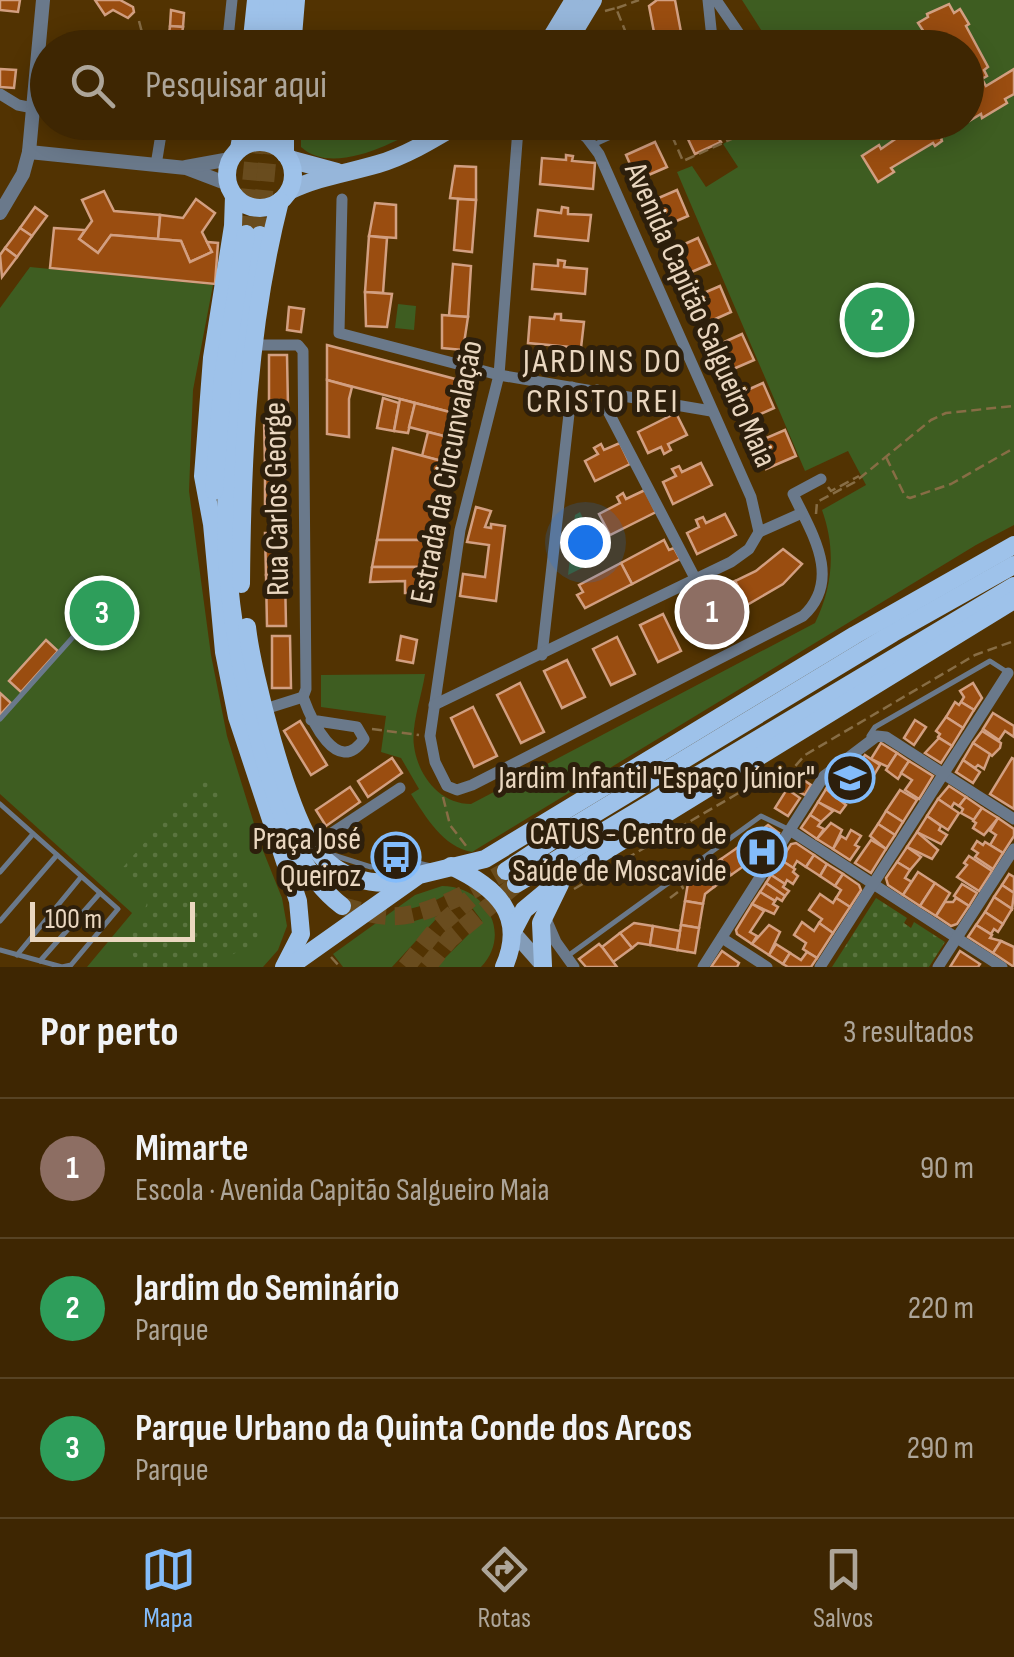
<!DOCTYPE html>
<html lang="pt">
<meta charset="utf-8">
<style>
body{margin:0;font-family:"Sofia Sans Condensed",sans-serif;background:#452e0c;color:#f1f3f6}
.scale{position:absolute;left:30px;bottom:25px;width:165px;box-sizing:border-box;padding-left:10px;border:5px solid #ead7c0;border-top:0;font-size:28px;line-height:35px;white-space:nowrap;color:#ead7c0;-webkit-text-stroke:8px #2d1f0c;paint-order:stroke}
.you{position:absolute;left:585px;top:542px;width:35px;height:35px;margin:-25px;border:8px solid #fff;border-radius:50%;background:#1a73e8;box-shadow:0 0 0 15px #1a73e833}
.badge{display:grid;place-items:center;width:65px;height:65px;border-radius:50%;background:#83bcfb;color:#fff;font-size:32px;font-weight:700}
.pin{position:absolute;translate:-50% -50%;border:5px solid #fff;box-shadow:0 2px 10px #0006}
.list{margin:0;padding:0;list-style:none}
h2{display:flex;justify-content:space-between;align-items:center;height:130px;margin:0;padding:0 40px;font-size:42px}
h2 small{font-size:32px;font-weight:400;color:#ada599}
.list li{display:grid;grid-template-columns:65px 1fr auto;gap:30px;align-items:center;box-sizing:border-box;height:140px;padding:0 40px;border-top:2px solid #574324}
.list b{display:block;font-size:38px;white-space:nowrap}
.list p{margin:0;font-size:32px;white-space:nowrap;color:#ada599}
.list em{font-size:32px;font-style:normal;color:#ada599}
.icon{flex:none;width:55px;height:55px;fill:none;stroke:currentColor;stroke-width:2;stroke-linecap:round;stroke-linejoin:round}
.map{position:relative;flex:none;width:1014px;height:967px;overflow:hidden}
.search{position:absolute;background:#3e2602;box-shadow:0 5px 25px #0003;left:30px;right:30px;top:30px;height:110px;display:flex;align-items:center;gap:25px;box-sizing:border-box;padding:0 35px;border-radius:55px;color:#ada599;font-size:38px}
.sheet{height:550px;background:#3e2602}
nav{display:flex;justify-content:space-around;align-items:center;box-sizing:border-box;height:140px;border-top:2px solid #574324;background:#3e2602;font-size:28px;color:#ada599}
nav a{display:grid;justify-items:center;gap:5px}
nav .on{color:#83bcfb}
.map>svg:first-child{display:block}
.green{fill:#3e5d21}
.garden{fill:url(#garden-dots)}
.building{fill:#9a4d10;stroke:#d29f81;stroke-width:2.5}
.lines{fill:none;stroke-linecap:round;stroke-linejoin:round}
.trunk-tunnel{stroke:#694c1e;stroke-width:18;stroke-dasharray:18 9;stroke-linecap:butt}
.path{stroke:#876d45;stroke-width:2.5;stroke-dasharray:10 5;stroke-linecap:butt}
.service{stroke:#6a798b;stroke-width:5}
.minor{stroke:#6a798b;stroke-width:11}
.tertiary{stroke:#6a798b;stroke-width:14}
.secondary{stroke:#839cb8;stroke-width:15}
.primary{stroke:#96b6da;stroke-width:18}
.trunk{stroke:#9ec2ea;stroke-width:18}
.labels{text-anchor:middle;dominant-baseline:central;stroke-width:10;stroke-linejoin:round;paint-order:stroke}
.street-label{font-size:32px;fill:#ead7c0;stroke:#2d1f0c}
.poi-label{font-size:32px;fill:#ead7c0;stroke:#2d1f0c;text-anchor:end}
.neighbourhood-label{font-size:35px;letter-spacing:2.5px;fill:#ead7c0;stroke:#2d1f0c}
</style>
<div class="map">
<svg width="1014" height="967" viewBox="0 0 1014 967">
<defs>
<pattern id="garden-dots" width="8" height="8" patternUnits="userSpaceOnUse" patternTransform="scale(2.5)"><rect width="8" height="8" fill="#3e5d21"/><path d="M2 2h.1M6 6h.1" fill="none" stroke="#5a743f" stroke-width="1.8" stroke-linecap="round"/></pattern>
</defs>
<rect width="100%" height="100%" fill="#523302"/>
<g class="green">
<path d="M742,0H1014V525L976,545L472,852C443,847 426,817 411,794L419,789L401,758L381,752L386,716L321,707V675L425,674C422,695 411,725 414,746C418,776 440,804 471,804L815,623C833,586 836,549 822,510L866,485L848,451L805,471L677,172L692,166L706,187L738,167L723,144L757,123L966,122V48L772,47Z"/>
<path d="M301,123V122L429,123C398,141 333,177 301,147Z"/>
<polygon points="30,267 213,285 193,390 189,491 211,655 227,736 260,843 282,898 287,926 278,950 263,967 87,967 132,913 0,794 0,308"/>
<polygon points="398,304 416,306 414,330 395,328"/>
<polygon points="580,512 602,558 568,575 575,515"/>
<path d="M442,886C485,886 513,933 481,967H436L482,921L458,889L428,904L402,911L404,924L435,915L437,918L392,967H343L333,954L415,895Z"/>
</g>
<g class="garden">
<polygon points="209,768 265,938 208,967 137,967 126,935 137,931 147,903 119,872"/>
<polygon points="876,898 907,918 904,923 911,928 914,922 945,942 929,967 832,967"/>
</g>
<g class="building">
<polygon points="0,0 20,0 18,12 0,10"/>
<polygon points="95,0 120,0 133,7 134,12 128,18 113,10 105,15"/>
<polygon points="657,0 675,0 684,48 657,48 649,6"/>
<polygon points="949,4 954,13 960,9 969,24 966,26 988,67 984,70 987,76 966,88 966,48 924,48 917,36 924,32 918,23 928,17 927,14"/>
<polygon points="171,10 184,13 183,27 170,26"/>
<polygon points="170,26 183,27 181,41 168,42"/>
<polygon points="611,33 618,48 582,48 582,46"/>
<polygon points="0,69 16,70 14,88 0,87"/>
<polygon points="1014,69 1014,94 1005,99 1007,103 982,118 981,114 941,138 942,141 935,146 933,143 891,168 894,172 878,182 862,156 879,145 881,149 920,122 966,122 966,97 976,92 972,85 982,79 986,86"/>
<polygon points="680,122 707,122 721,142 695,154"/>
<polygon points="655,142 667,167 637,180 626,155"/>
<polygon points="566,155 573,156 572,161 595,163 593,189 540,184 542,158 566,160"/>
<polygon points="455,166 476,167 476,200 450,198"/>
<polygon points="677,190 688,216 658,229 647,203"/>
<polygon points="104,191 114,211 160,215 158,239 111,235 98,253 79,239 92,221 82,200"/>
<polygon points="196,199 215,213 202,232 212,252 190,262 181,241 158,239 160,218 160,215 183,218"/>
<polygon points="458,199 476,200 472,252 454,250"/>
<polygon points="375,203 396,205 396,238 369,236"/>
<polygon points="35,207 47,216 32,236 20,228"/>
<polygon points="562,207 568,208 568,214 591,215 588,241 535,236 538,210 561,213"/>
<polygon points="20,228 32,236 17,257 5,248"/>
<polygon points="54,228 85,230 79,239 98,253 111,235 181,241 190,262 212,252 207,242 218,243 215,284 50,268"/>
<polygon points="369,236 387,238 383,293 365,292"/>
<polygon points="698,238 710,264 680,277 669,251"/>
<polygon points="5,248 17,257 2,277 0,255"/>
<polygon points="558,260 565,261 564,267 587,269 585,294 532,289 534,264 558,266"/>
<polygon points="453,264 471,266 468,317 449,316"/>
<polygon points="720,286 731,312 702,325 690,299"/>
<polygon points="365,292 392,294 387,327 366,326"/>
<polygon points="289,307 304,309 301,332 287,330"/>
<polygon points="555,314 561,314 561,320 584,322 581,348 528,343 530,317 554,319"/>
<polygon points="442,315 468,317 463,350 442,348"/>
<polygon points="742,334 754,360 724,373 713,347"/>
<polygon points="327,345 474,384 465,416 327,380"/>
<polygon points="269,355 287,355 288,407 269,407"/>
<polygon points="327,380 352,387 349,399 349,437 327,434"/>
<polygon points="763,383 774,408 745,421 734,396"/>
<polygon points="383,398 399,403 394,431 377,428"/>
<polygon points="400,399 415,403 408,433 394,431"/>
<polygon points="415,403 465,416 459,440 409,427"/>
<polygon points="676,413 687,435 668,444 671,450 664,454 661,447 648,453 638,432"/>
<polygon points="283,416 284,468 265,469 264,417"/>
<polygon points="785,430 796,456 766,469 755,443"/>
<polygon points="428,432 459,440 453,464 422,456"/>
<polygon points="620,443 630,464 595,481 585,461 598,454 594,448 601,444 604,450"/>
<polygon points="393,448 453,464 433,540 377,540"/>
<polygon points="701,463 712,485 673,504 663,482 676,476 672,469 679,466 682,472"/>
<polygon points="284,468 284,510 265,510 265,469"/>
<polygon points="645,490 656,512 610,535 599,514 620,503 617,497 623,493 626,499"/>
<polygon points="476,507 491,511 485,527 491,528 491,524 505,526 496,601 460,596 463,574 485,577 489,545 467,542"/>
<polygon points="725,514 736,535 697,554 687,533 699,527 696,520 703,517 706,523"/>
<polygon points="265,533 284,533 285,574 266,575"/>
<polygon points="377,540 428,540 428,567 372,567"/>
<polygon points="664,540 669,550 674,548 680,559 632,584 621,563"/>
<polygon points="783,549 802,564 783,584 747,605 735,581 756,571"/>
<polygon points="621,563 632,584 585,608 577,595 583,592 579,585"/>
<polygon points="372,567 425,567 426,593 405,593 405,581 370,582"/>
<polygon points="285,574 286,626 267,626 266,575"/>
<polygon points="735,581 747,605 705,626 693,602"/>
<polygon points="663,614 681,651 658,662 640,625"/>
<polygon points="272,636 290,636 291,688 272,688"/>
<polygon points="401,636 417,640 413,663 397,660"/>
<polygon points="617,637 635,674 611,685 593,649"/>
<polygon points="46,640 58,651 21,692 9,681"/>
<polygon points="567,660 585,697 562,708 544,671"/>
<polygon points="520,683 544,732 521,743 497,695"/>
<polygon points="973,683 982,698 974,710 961,702 964,697 960,691"/>
<polygon points="0,693 11,703 0,715"/>
<polygon points="955,702 959,705 961,702 974,710 963,728 946,717"/>
<polygon points="473,707 497,756 474,767 451,718"/>
<polygon points="993,713 1014,726 1014,737 1005,731 999,740 983,729"/>
<polygon points="946,717 963,728 952,746 938,737 940,734 936,731"/>
<polygon points="915,720 926,727 914,745 904,738"/>
<polygon points="300,721 327,765 311,775 284,731"/>
<polygon points="982,731 1001,743 1000,748 992,756 973,743"/>
<polygon points="939,738 952,746 941,763 925,753"/>
<polygon points="881,743 897,753 888,767 871,759"/>
<polygon points="973,743 990,754 984,769 978,765 975,768 963,760"/>
<polygon points="897,753 909,761 898,779 886,770"/>
<polygon points="865,755 880,765 871,780 855,770"/>
<polygon points="392,758 402,773 368,797 358,781"/>
<polygon points="1012,758 1014,759 1014,809 990,794"/>
<polygon points="963,760 980,772 973,783 956,772"/>
<polygon points="909,761 933,776 919,799 905,790 912,780 901,773"/>
<polygon points="849,766 867,778 858,792 840,780"/>
<polygon points="799,777 811,785 805,795 792,788"/>
<polygon points="834,777 855,790 848,800 826,789"/>
<polygon points="949,786 966,797 959,806 954,803 951,808 938,799"/>
<polygon points="350,787 360,802 326,826 316,810"/>
<polygon points="787,789 800,798 788,816 775,808"/>
<polygon points="826,789 846,805 840,813 818,802"/>
<polygon points="900,790 917,800 903,822 886,811"/>
<polygon points="966,797 982,808 974,820 961,813 963,809 959,806"/>
<polygon points="938,799 959,813 948,830 927,816"/>
<polygon points="818,802 833,811 821,822 810,815"/>
<polygon points="982,808 998,818 984,835 973,828 976,823 973,821"/>
<polygon points="886,811 903,822 895,835 878,824"/>
<polygon points="810,815 821,822 818,826 824,829 817,839 801,828"/>
<polygon points="927,816 941,826 939,830 947,835 941,844 917,832"/>
<polygon points="998,818 1014,829 1014,836 1003,853 990,845 996,835 990,831"/>
<polygon points="831,823 842,830 833,849 817,839"/>
<polygon points="878,824 895,835 886,849 870,836"/>
<polygon points="768,825 779,833 769,848 755,835"/>
<polygon points="851,830 861,836 855,845 859,847 850,860 833,849 841,836 846,839"/>
<polygon points="917,832 938,850 932,859 907,847"/>
<polygon points="755,835 769,848 759,863 753,859 748,863 737,848"/>
<polygon points="871,840 886,849 871,873 855,863"/>
<polygon points="977,841 983,845 985,842 1003,853 993,869 975,857 978,853 972,849"/>
<polygon points="796,843 814,855 806,867 797,861 793,868 781,860 791,844"/>
<polygon points="907,847 921,857 910,870 897,862"/>
<polygon points="737,848 748,863 731,875 721,859"/>
<polygon points="814,855 827,864 820,876 806,867"/>
<polygon points="969,856 992,871 979,891 957,877 967,865 964,863"/>
<polygon points="721,859 731,875 714,887 703,872"/>
<polygon points="781,860 795,869 793,872 798,876 793,884 787,880 785,884 771,875"/>
<polygon points="897,862 910,870 905,878 912,882 903,895 888,885 886,878"/>
<polygon points="827,864 843,874 835,886 820,876"/>
<polygon points="703,872 714,887 705,894 703,904 685,901 688,883"/>
<polygon points="918,872 935,883 920,906 903,895"/>
<polygon points="843,874 859,885 861,890 850,907 836,898 841,890 835,886"/>
<polygon points="1009,874 1014,877 1014,893 1002,885"/>
<polygon points="771,875 785,884 783,887 789,891 785,896 766,883"/>
<polygon points="766,883 785,896 782,901 777,898 775,901 760,892"/>
<polygon points="935,883 950,893 936,916 920,906"/>
<polygon points="962,884 977,893 969,906 954,896"/>
<polygon points="1002,885 1014,893 1012,909 994,897"/>
<polygon points="760,892 775,901 773,904 778,907 774,914 752,904"/>
<polygon points="820,894 833,903 836,898 850,907 833,933 819,923 822,919 809,910"/>
<polygon points="994,897 1012,909 1003,924 985,912"/>
<polygon points="956,898 969,906 957,924 951,926 936,916 945,902 953,902"/>
<polygon points="685,901 703,904 699,928 681,925"/>
<polygon points="752,904 764,911 750,932 757,936 752,944 737,934 736,930"/>
<polygon points="985,912 1003,924 998,932 994,929 991,934 976,925"/>
<polygon points="802,922 814,931 819,923 833,933 817,958 803,949 806,943 794,935"/>
<polygon points="634,923 653,926 650,945 638,943 632,948 620,933"/>
<polygon points="681,925 699,928 695,953 677,950"/>
<polygon points="769,925 780,932 769,955 752,944"/>
<polygon points="976,925 992,935 990,938 1001,941 993,953 968,937"/>
<polygon points="653,926 680,931 677,950 650,945"/>
<polygon points="620,933 632,948 613,962 602,947"/>
<polygon points="1001,941 1014,947 1014,967 993,953"/>
<polygon points="599,944 602,947 617,967 586,967 579,959"/>
<polygon points="776,944 790,953 783,964 769,955"/>
<polygon points="722,951 739,963 737,967 711,967"/>
<polygon points="960,951 980,964 978,967 950,967"/>
<polygon points="807,952 817,958 811,967 788,967 783,964 790,953 801,960"/>
</g>
<g class="lines">
<g class="trunk-tunnel">
<polyline points="246,234 257,122"/>
<polyline points="260,235 271,122"/>
<path d="M342,906C357,910 373,915 388,916C426,919 474,889 506,871"/>
<polyline points="406,967 439,926 470,899"/>
<polyline points="427,967 450,939 516,884"/>
</g>
<g class="path">
<polyline points="617,8 639,0"/>
<polyline points="605,11 616,8 632,48"/>
<polyline points="139,21 146,48"/>
<polyline points="666,122 683,161 736,137 734,122"/>
<polyline points="256,128 272,123"/>
<polyline points="886,457 905,496 910,498 951,484 1014,448"/>
<polyline points="828,487 831,491 859,476"/>
<polyline points="816,514 817,502 855,482 931,420 946,413 1014,406"/>
<polyline points="372,729 419,735"/>
<polyline points="443,797 450,825 467,847"/>
<polyline points="574,889 766,777 790,772 805,755 975,655 1014,641"/>
<polyline points="670,898 683,888 680,883"/>
<polyline points="331,957 340,967"/>
</g>
<g class="service">
<polyline points="593,145 644,122"/>
<polyline points="0,719 82,627"/>
<polyline points="869,736 875,727 990,661 1007,672"/>
<polyline points="0,804 118,909 71,965 62,967 0,950"/>
<polyline points="330,854 371,867 418,863 431,866"/>
<polyline points="0,872 33,834"/>
<polyline points="0,921 57,855"/>
<polyline points="17,955 81,877"/>
<polyline points="569,955 761,816 790,830"/>
<polyline points="40,961 100,893"/>
</g>
<g class="minor">
<polyline points="708,0 713,48"/>
<polyline points="716,0 749,48"/>
<polyline points="227,48 232,0"/>
<polyline points="0,94 18,105 33,108"/>
<path d="M518,129L499,375L460,530L430,736L435,762L447,786L457,790L472,785L803,616C843,579 811,532 793,494L821,479"/>
<polyline points="156,165 163,122"/>
<polyline points="342,199 339,333 499,375 711,411"/>
<path d="M254,345H298L303,351L306,689L303,697C311,719 337,778 364,739L357,727L311,720"/>
<polyline points="597,390 696,580"/>
<polyline points="759,532 802,513"/>
<polyline points="542,655 572,387"/>
<polyline points="434,705 731,562 749,549 759,532 751,497 599,154 587,138 566,122"/>
<polyline points="265,709 303,697"/>
<polyline points="791,831 1002,967"/>
<polyline points="312,846 400,788"/>
<polyline points="546,919 556,942 574,967"/>
<polyline points="722,938 767,967"/>
<polyline points="703,967 824,776 877,736 886,737 1014,819"/>
<polyline points="820,967 1008,673"/>
<polyline points="938,967 1014,849"/>
</g>
<g class="tertiary">
<polyline points="29,152 186,168 228,184"/>
<polyline points="186,167 230,159"/>
<polyline points="0,213 23,174 29,152 43,0"/>
</g>
<polyline class="secondary" points="514,933 544,967"/>
<g class="primary">
<polyline points="545,48 574,0"/>
<polyline points="564,48 593,0"/>
<polyline points="497,122 518,129 535,122"/>
<polyline points="289,159 337,172"/>
<path d="M289,191C318,177 347,173 378,164C408,155 435,138 462,122"/>
</g>
<g class="trunk">
<polyline points="251,48 256,0"/>
<polyline points="265,48 269,0"/>
<polyline points="279,48 283,0"/>
<polyline points="292,48 296,0"/>
<polyline points="285,122 285,154"/>
<circle cx="260" cy="175" r="33"/>
<polyline points="239,149 244,122"/>
<polyline points="234,196 233,226 212,358 203,476 212,524 224,652 237,717 298,901 301,934 284,967"/>
<path d="M260,235C243,329 226,426 226,522C226,606 243,689 267,769C283,820 298,872 342,906"/>
<polyline points="214,491 223,377 246,234"/>
<path d="M241,584C242,455 248,326 280,201"/>
<path d="M247,627C252,673 288,813 314,847C336,878 374,889 410,879"/>
<path d="M451,866C496,887 527,915 504,967"/>
<polyline points="506,871 566,831 893,633 1014,565"/>
<polyline points="516,884 1014,586"/>
<polyline points="514,929 524,910 566,875 1014,600"/>
<polyline points="543,966 541,923 560,884"/>
<polyline points="289,967 419,875 485,859 855,635 1014,545"/>
</g>
</g>
<defs>
<g id="school-ring" transform="scale(2.5)"><circle r="9.5" fill="#2d1f0c" stroke="#83bcfb" stroke-width="1.5"/><path d="M0-5L7-2L0 1L-7-2ZM-4 1L0 2.5L4 1V4Q0 6-4 4Z" fill="#83bcfb"/></g>
<g id="hospital-ring" transform="scale(2.5)"><circle r="9.5" fill="#2d1f0c" stroke="#83bcfb" stroke-width="1.5"/><path d="M-5-5h3v3.5h4V-5h3V5h-3V1.5h-4V5h-3Z" fill="#83bcfb"/></g>
<g id="bus-ring" transform="scale(2.5)"><circle r="9.5" fill="#2d1f0c" stroke="#83bcfb" stroke-width="1.5"/><path d="M-5-6H5V4H4V6H2V4H-2V6H-4V4H-5ZM-3.5-4V0h7V-4ZM-3.5 1.2v1.5H-2V1.2ZM2 1.2v1.5H3.5V1.2Z" fill="#83bcfb"/></g>
</defs>
<g fill-rule="evenodd">
<use href="#school-ring" x="850" y="778"/>
<use href="#hospital-ring" x="762" y="852"/>
<use href="#bus-ring" x="396" y="857"/>
</g>
<g class="labels">
<g class="street-label">
<text transform="translate(700 315) rotate(66)">Avenida Capitão Salgueiro Maia</text>
<text transform="translate(447 472) rotate(-79)">Estrada da Circunvalação</text>
<text transform="translate(277 499) rotate(-91)">Rua Carlos George</text>
</g>
<g class="poi-label">
<text x="815" y="778">Jardim Infantil "Espaço Júnior"</text>
<text x="727" y="834">CATUS - Centro de<tspan x="727" dy="37">Saúde de Moscavide</tspan></text>
<text x="361" y="839">Praça José<tspan x="361" dy="37">Queiroz</tspan></text>
</g>
<g class="neighbourhood-label">
<text x="603" y="361">JARDINS DO<tspan x="603" dy="40">CRISTO REI</tspan></text>
</g>
</g>
</svg>
<div class="scale">100 m</div>
<div class="you"></div>
<div class="pin badge" style="left:712px;top:612px;background:#8d6e63">1</div>
<div class="pin badge" style="left:877px;top:320px;background:#2e9e5b">2</div>
<div class="pin badge" style="left:102px;top:613px;background:#2e9e5b">3</div>
<div class="search"><svg class="icon" aria-label="search" viewBox="0 0 24 24"><circle cx="10" cy="10" r="6"/><path d="M15 15l6 6"/></svg>Pesquisar aqui</div>
</div>
<section class="sheet">
<h2>Por perto<small>3 resultados</small></h2>
<ul class="list">
<li><span class="badge" style="background:#8d6e63">1</span><div><b>Mimarte</b><p>Escola · Avenida Capitão Salgueiro Maia</p></div><em>90 m</em></li>
<li><span class="badge" style="background:#2e9e5b">2</span><div><b>Jardim do Seminário</b><p>Parque</p></div><em>220 m</em></li>
<li><span class="badge" style="background:#2e9e5b">3</span><div><b>Parque Urbano da Quinta Conde dos Arcos</b><p>Parque</p></div><em>290 m</em></li>
</ul>
</section>
<nav>
<a class="on"><svg class="icon" aria-label="map" viewBox="0 0 24 24"><path d="M3 6l6-2 6 2 6-2v14l-6 2-6-2-6 2zM9 4v14M15 6v14"/></svg>Mapa</a>
<a><svg class="icon" aria-label="directions" viewBox="0 0 24 24"><path d="M12 3l9 9-9 9-9-9zM9 14v-3h6M13 9l2 2-2 2"/></svg>Rotas</a>
<a><svg class="icon" aria-label="saved" viewBox="0 0 24 24"><path d="M7 4h10v16l-5-4-5 4z"/></svg>Salvos</a>
</nav>
